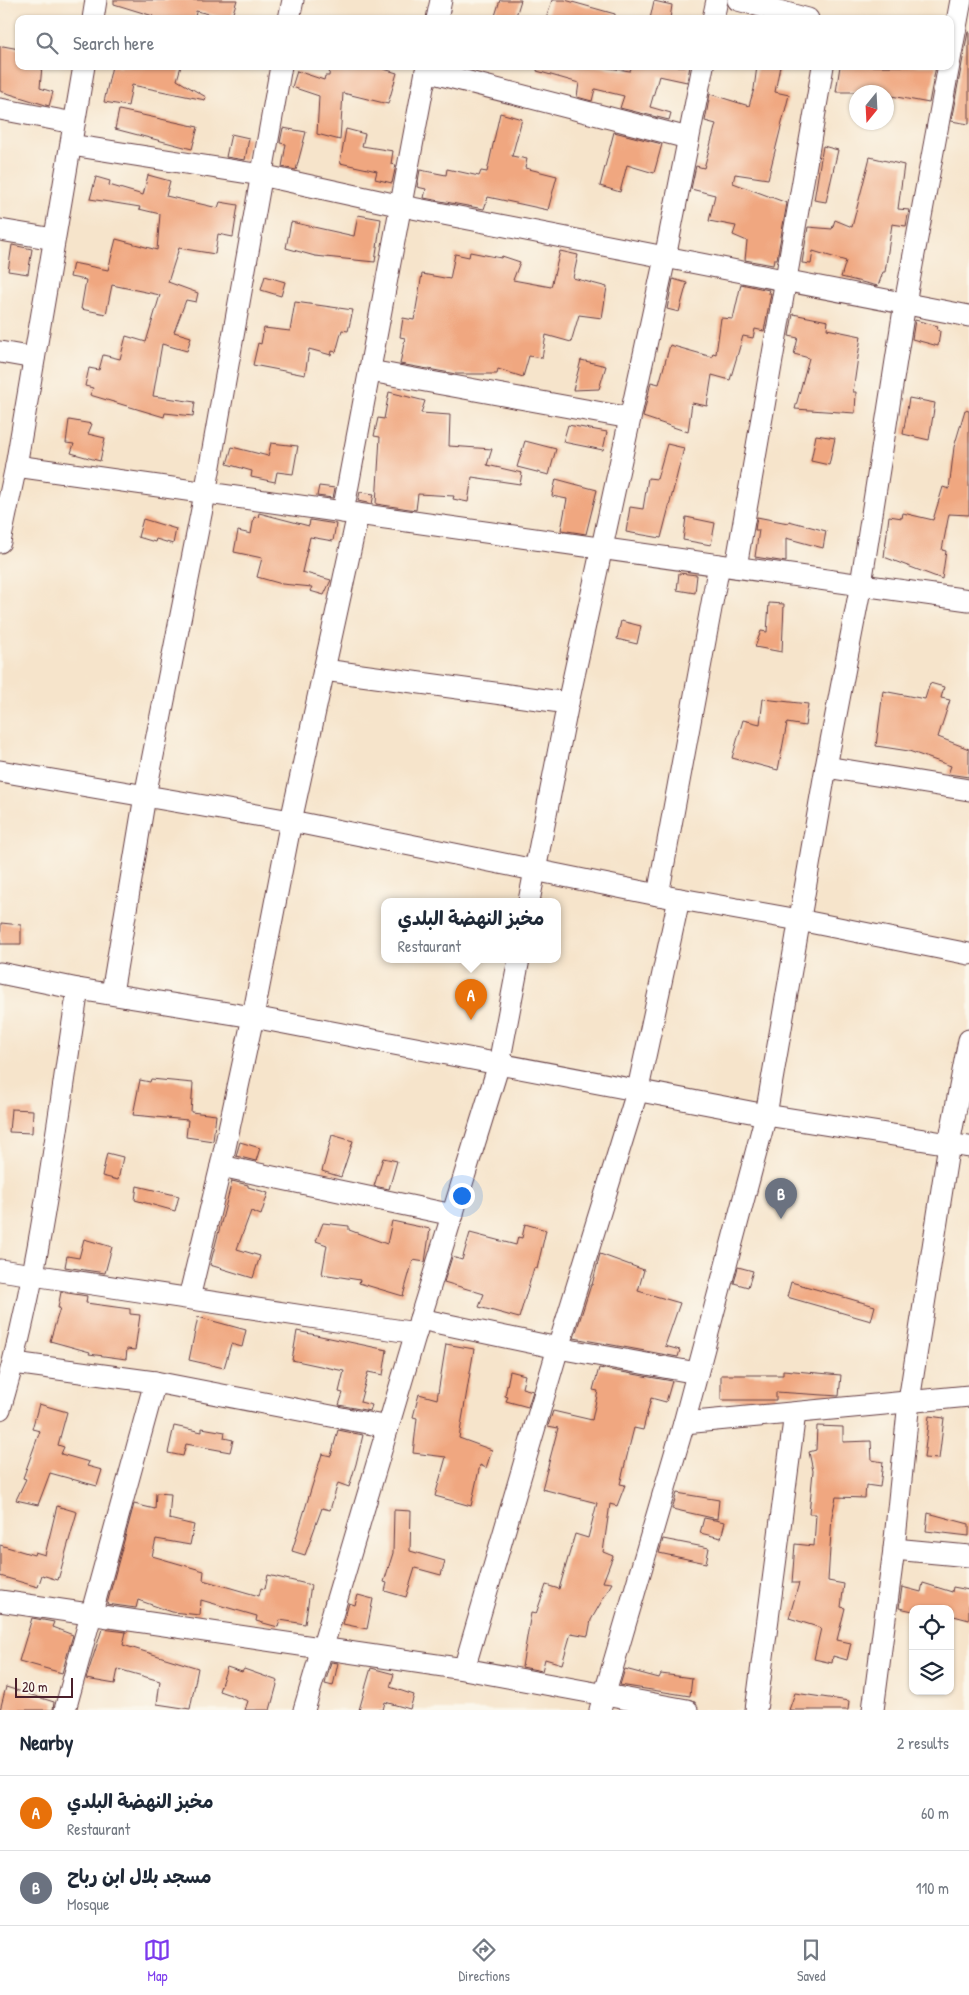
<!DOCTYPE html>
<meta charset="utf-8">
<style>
body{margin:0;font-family:"Patrick Hand","Playpen Sans Arabic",sans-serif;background:#f6f6f7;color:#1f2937}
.controls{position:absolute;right:15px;bottom:15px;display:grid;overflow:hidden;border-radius:10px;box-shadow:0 1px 4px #0004}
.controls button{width:45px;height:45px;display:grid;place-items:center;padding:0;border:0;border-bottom:1px solid #e0e1e3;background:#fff;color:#1f2937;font:25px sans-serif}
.compass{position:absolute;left:849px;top:85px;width:45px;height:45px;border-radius:50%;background:#fff;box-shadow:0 1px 4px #0004;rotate:198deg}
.scale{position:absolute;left:15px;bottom:12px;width:58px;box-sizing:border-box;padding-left:5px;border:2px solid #4a1f2b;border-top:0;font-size:14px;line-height:18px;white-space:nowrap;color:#4a1f2b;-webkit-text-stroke:4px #fbf7ec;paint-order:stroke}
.you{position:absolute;left:461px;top:1195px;width:18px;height:18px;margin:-12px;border:4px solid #fff;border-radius:50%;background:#1a73e8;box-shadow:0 0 0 8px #1a73e833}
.badge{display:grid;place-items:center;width:32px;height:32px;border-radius:50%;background:#7c3aed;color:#fff;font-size:16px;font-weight:700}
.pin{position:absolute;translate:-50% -41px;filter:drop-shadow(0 1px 2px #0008)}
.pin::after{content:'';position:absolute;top:26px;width:18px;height:15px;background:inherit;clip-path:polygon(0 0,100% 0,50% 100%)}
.popup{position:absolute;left:381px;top:898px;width:180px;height:65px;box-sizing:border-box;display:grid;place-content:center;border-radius:10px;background:#fff;filter:drop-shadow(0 1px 4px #0005);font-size:16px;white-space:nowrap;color:#747a83}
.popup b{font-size:19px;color:#1f2937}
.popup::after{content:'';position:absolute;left:50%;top:100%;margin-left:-10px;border:10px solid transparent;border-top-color:#fff}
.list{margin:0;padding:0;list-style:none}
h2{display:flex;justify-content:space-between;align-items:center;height:65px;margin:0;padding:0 20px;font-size:21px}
h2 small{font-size:16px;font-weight:400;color:#747a83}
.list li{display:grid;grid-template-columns:32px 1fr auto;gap:15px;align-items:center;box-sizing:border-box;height:75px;padding:0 20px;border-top:1px solid #e0e1e3}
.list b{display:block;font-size:19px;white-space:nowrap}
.list p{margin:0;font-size:16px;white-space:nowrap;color:#747a83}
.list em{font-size:16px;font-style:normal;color:#747a83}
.icon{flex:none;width:28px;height:28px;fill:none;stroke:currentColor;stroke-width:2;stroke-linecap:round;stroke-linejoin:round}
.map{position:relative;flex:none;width:969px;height:1710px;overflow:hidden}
.search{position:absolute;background:#fff;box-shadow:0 1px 4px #0004;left:15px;right:15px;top:15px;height:55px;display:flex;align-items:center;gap:12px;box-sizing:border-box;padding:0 18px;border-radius:10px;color:#747a83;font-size:19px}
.sheet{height:215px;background:#fff}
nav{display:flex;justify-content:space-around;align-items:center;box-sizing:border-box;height:70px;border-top:1px solid #e0e1e3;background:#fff;font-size:14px;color:#747a83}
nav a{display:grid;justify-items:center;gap:2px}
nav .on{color:#7c3aed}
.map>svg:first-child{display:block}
.building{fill:#f0a780}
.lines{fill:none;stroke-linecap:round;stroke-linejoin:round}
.minor-casing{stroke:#643d43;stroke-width:23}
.minor{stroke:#fff;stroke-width:21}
</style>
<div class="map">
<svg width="969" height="1710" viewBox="0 0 969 1710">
<rect width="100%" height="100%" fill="#fbf7ec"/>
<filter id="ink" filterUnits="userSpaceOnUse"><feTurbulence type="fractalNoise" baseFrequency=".02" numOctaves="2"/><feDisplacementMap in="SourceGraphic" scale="10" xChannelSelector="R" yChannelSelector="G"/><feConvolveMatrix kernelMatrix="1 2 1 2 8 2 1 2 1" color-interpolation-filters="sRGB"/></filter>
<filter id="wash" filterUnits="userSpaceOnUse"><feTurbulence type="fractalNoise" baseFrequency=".0096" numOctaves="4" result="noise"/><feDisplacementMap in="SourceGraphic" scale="20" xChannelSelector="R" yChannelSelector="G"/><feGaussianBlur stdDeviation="1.12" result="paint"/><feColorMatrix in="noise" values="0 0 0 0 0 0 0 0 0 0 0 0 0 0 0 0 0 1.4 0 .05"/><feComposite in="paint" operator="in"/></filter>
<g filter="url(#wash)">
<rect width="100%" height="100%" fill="#f6e4cb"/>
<g id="blocks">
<g class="building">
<polygon points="114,0 237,0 231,19 196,11 195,19 152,19 153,16 114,4"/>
<polygon points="500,0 521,0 515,19 494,19"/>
<polygon points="552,0 565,0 615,14 615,19 546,19"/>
<polygon points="654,1 672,5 670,19 650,19"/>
<polygon points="968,32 969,32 969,124 951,121"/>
<polygon points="3,46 19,49 19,66 42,66 40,88 53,92 49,106 0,91 0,47"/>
<polygon points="112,66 181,66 177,80 206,97 205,100 132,85 128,106 104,102"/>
<polygon points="330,66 374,66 397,73 388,104 343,93 340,140 317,134 319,96 292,87 297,71 324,80 325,76 329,76"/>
<polygon points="538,66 595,66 630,71 632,66 690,66 687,82 659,76 650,107 671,113 669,120 620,108 624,96 595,89 592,101 577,97 579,83 537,71"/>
<polygon points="757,66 780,66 775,92 789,95 768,179 735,174 733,183 787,203 777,259 774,259 773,265 745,260 747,241 733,235 736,226 709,221 715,195 691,189 696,166 704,168 716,124 705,121 710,94 749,106 754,89"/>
<polygon points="840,66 936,66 929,103 886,95 886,92 836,92"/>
<polygon points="119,110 198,127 192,149 115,129"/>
<polygon points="500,113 522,119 512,156 527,159 525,168 557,176 548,210 488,197 484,209 424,198 426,189 417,187 420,170 446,175 447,169 479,176 481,171 487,172"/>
<polygon points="283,128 306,132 296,170 282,167 286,144 280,143"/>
<polygon points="346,129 365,134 362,146 393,151 391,164 396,165 392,183 375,179 377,171 340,163"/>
<polygon points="614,132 662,144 654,173 627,165 620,192 600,186"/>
<polygon points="231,134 249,138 245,160 226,157"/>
<polygon points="823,146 838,150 826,202 814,200"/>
<polygon points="870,157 904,165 898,209 909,210 906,226 892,224 885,272 883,272 878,286 841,277 846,261 813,251 811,264 802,263 808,227 832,229 835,220 852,227"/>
<polygon points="148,175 170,181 166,196 218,208 220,202 238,205 233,237 218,234 215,254 179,248 168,282 198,293 196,302 186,300 174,332 191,337 187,351 162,344 153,396 195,402 193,416 165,413 164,417 90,395 93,388 85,386 89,368 99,370 103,355 120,359 126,336 146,342 160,295 112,285 106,314 81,309 86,280 70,277 73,263 108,270 116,239 157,250 160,214 139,209 140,207 90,199 96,177 110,181 109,185 143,195"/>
<polygon points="358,215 381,219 375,262 315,256 286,248 291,222 354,236"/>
<polygon points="12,245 32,249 28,274 8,271"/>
<polygon points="560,251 578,255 573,278 607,287 602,318 579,315 571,342 546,335 542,358 529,356 523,377 498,369 497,374 456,374 400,364 405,338 400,337 403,318 414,320 422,274 450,279 455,254 469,257 470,252 501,258 502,256 520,262 513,280 551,287"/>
<polygon points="265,276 285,282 281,296 261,290"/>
<polygon points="673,279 687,283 679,312 667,309"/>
<polygon points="741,284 769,290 768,293 771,293 764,331 755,329 753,338 743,336 730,380 712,375 707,406 692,403 688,432 643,417 651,382 659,384 670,345 712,357 713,353 716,354 721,318 733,319"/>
<polygon points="295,302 353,310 348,331 342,330 336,352 332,351 331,355 309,349 305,375 253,365 258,343 261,344 264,328 290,331"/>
<polygon points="793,314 828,321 827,329 861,336 853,392 856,392 855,413 795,409 809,358 794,354 798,338 789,336"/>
<polygon points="915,320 938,326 937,330 940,331 938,346 912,339"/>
<polygon points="581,360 606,366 599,389 573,390"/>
<polygon points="389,392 425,401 421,413 450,415 449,446 492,449 487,465 522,473 520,484 472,477 468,502 453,499 454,496 418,494 416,510 376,504 380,437 374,436 378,418 384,419"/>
<polygon points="909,398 935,403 929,440 903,434"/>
<polygon points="965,410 969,411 969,515 949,514 942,550 946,551 942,579 884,557 889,516 902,518 903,513 933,520 943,487 949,489 954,447"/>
<polygon points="69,420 92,424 88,434 105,438 100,461 71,453 74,444 66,443"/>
<polygon points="568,425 607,432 603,450 563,442"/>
<polygon points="816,435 835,438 829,465 811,461"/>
<polygon points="525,441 556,449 549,475 517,467"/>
<polygon points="271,443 298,446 293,474 277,472 275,482 251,477 252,471 227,464 232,447 268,456"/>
<polygon points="667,444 684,448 661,538 626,532 630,507 643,509 648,478 657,479"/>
<polygon points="556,479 597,490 586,534 561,530 567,499 552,496"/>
<polygon points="319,486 335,488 333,498 317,496"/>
<polygon points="360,492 374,494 372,504 358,501"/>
<polygon points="259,513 309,526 310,520 336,524 333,541 310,537 302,572 331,580 324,595 310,591 312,587 282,584 257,577 262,558 234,552 238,531 251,534 254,517 258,518"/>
<polygon points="686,517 715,523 711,545 683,540"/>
<polygon points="757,517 788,523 789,521 826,531 823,548 786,538 786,562 755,557 759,530 755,530"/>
<polygon points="143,519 176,529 173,544 156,539 155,542 138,537"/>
<polygon points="679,573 697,575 695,593 677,590"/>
<polygon points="769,603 784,604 782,652 755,647 761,631 767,632"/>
<polygon points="621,621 641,626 637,644 617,639"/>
<polygon points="930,683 944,687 941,698 950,700 938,737 969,749 969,777 948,774 951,766 909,751 876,746 883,691 925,699"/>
<polygon points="763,699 808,704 805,726 787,723 778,770 732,758 743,720 760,724"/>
<polygon points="1,923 21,925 21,944 0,944"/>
<polygon points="151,1079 193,1083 191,1112 216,1115 213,1141 186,1137 188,1120 133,1115 140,1080 150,1082"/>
<polygon points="11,1109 33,1110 32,1133 9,1132"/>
<polygon points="332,1135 353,1141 341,1177 322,1171"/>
<polygon points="240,1142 260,1148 256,1161 236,1156"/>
<polygon points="107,1153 123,1157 118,1180 102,1176"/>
<polygon points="383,1158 397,1161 389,1189 374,1186"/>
<polygon points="232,1181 248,1185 248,1187 268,1193 261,1215 251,1211 237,1249 260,1256 253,1278 210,1265"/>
<polygon points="137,1186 179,1196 175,1211 135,1200"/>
<polygon points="392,1221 430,1229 425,1262 413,1260 403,1296 359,1283 360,1280 322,1274 327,1245 316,1241 323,1223 349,1226 349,1230 387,1244"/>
<polygon points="525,1224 546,1230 537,1269 534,1268 519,1318 479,1307 484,1294 444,1282 452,1257 462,1260 470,1233 516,1245 518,1237 522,1238"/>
<polygon points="84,1239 112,1247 105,1273 65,1267 67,1256 79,1258"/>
<polygon points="600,1254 644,1270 638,1291 680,1303 665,1346 680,1350 678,1357 574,1338 591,1285 592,1285"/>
<polygon points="738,1267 753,1271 748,1287 734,1283"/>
<polygon points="791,1282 875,1306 871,1321 787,1297"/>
<polygon points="61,1292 87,1296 86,1303 130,1309 130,1314 140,1315 135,1350 127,1349 126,1359 89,1354 90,1352 50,1341 60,1308 58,1308"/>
<polygon points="198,1317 246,1330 242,1347 231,1344 224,1368 189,1360"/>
<polygon points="297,1331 387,1350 383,1375 368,1372 360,1402 372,1405 370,1411 339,1405 343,1393 339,1392 344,1371 292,1360"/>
<polygon points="446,1344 474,1349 459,1438 492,1450 486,1468 480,1465 471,1506 435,1496 446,1457 413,1453 417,1418 413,1417 419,1394 437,1399"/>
<polygon points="599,1368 672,1381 666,1402 651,1398 643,1430 634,1428 620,1484 625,1485 617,1506 610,1504 603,1552 613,1556 603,1582 612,1583 591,1620 588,1636 571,1633 562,1664 545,1659 542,1671 522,1667 531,1613 536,1614 546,1585 559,1589 575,1534 588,1538 597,1503 542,1489 558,1428 548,1426 553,1411 592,1420 598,1391 593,1390"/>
<polygon points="783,1370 841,1375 839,1396 776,1392 776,1400 721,1400 721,1375 783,1375"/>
<polygon points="510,1371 525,1375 522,1388 533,1391 528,1407 506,1401 508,1397 505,1396"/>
<polygon points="39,1404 67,1412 58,1445 64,1447 61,1454 89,1462 87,1466 102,1470 97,1486 50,1473 38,1505 16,1500 26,1479 23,1478 40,1431 32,1429"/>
<polygon points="929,1416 944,1418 939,1459 924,1458"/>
<polygon points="174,1426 202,1432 202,1428 225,1432 224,1438 233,1440 230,1452 186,1444 183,1456 168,1453"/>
<polygon points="817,1426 843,1427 843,1442 871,1441 872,1460 883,1462 880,1487 866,1485 865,1498 836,1497 832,1516 828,1581 844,1584 841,1607 845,1608 837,1640 851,1643 847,1660 833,1656 832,1663 814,1659 821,1628 789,1618 799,1583 792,1583 795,1544 814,1546 816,1514 809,1514 813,1471 809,1452 816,1450"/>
<polygon points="338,1430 363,1435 356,1464 349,1487 338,1483 330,1510 322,1508 305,1555 292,1551 322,1454 331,1456"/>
<polygon points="156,1493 171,1494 169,1519 194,1525 190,1545 156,1539 152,1556 204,1571 203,1580 259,1596 261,1588 265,1589 268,1575 311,1585 305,1624 280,1620 278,1627 256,1621 257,1616 201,1600 200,1615 172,1612 138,1600 136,1608 107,1604 134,1504 155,1509"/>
<polygon points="677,1493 719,1500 717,1519 672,1509"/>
<polygon points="57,1506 77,1512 58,1580 42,1575 38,1587 0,1576 0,1545 34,1555 35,1552 45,1555"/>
<polygon points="394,1510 411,1511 410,1551 445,1561 441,1575 415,1568 406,1597 385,1591 387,1583 384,1582 393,1553"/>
<polygon points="928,1513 969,1524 969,1536 926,1531"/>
<polygon points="704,1518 725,1522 721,1538 700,1533"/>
<polygon points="663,1539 709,1548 706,1563 659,1553"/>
<polygon points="923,1583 952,1592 953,1587 969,1590 969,1620 950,1615 950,1609 913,1609 913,1611 899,1608 902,1587 921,1592"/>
<polygon points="358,1595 373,1599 367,1629 343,1624 349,1603 355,1605"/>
<polygon points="32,1618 54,1622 52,1627 73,1635 62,1673 19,1661"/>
<polygon points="102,1629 126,1632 123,1645 198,1668 190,1709 157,1704 160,1681 118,1669 115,1684 86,1679"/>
<polygon points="331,1662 338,1663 333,1686 325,1684"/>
<polygon points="227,1667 242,1672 244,1669 278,1681 270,1710 245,1710 248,1701 219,1691"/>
<polygon points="371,1668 394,1674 390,1687 414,1695 410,1709 385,1702 383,1710 359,1710"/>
<polygon points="625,1669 659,1678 661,1674 692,1678 690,1696 620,1685"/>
<polygon points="6,1687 54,1702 53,1710 0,1710"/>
<polygon points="795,1693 849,1701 848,1710 789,1710"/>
</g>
</g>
</g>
<g filter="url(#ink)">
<use href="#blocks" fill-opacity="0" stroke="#643d43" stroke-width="1"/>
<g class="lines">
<g class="minor-casing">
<g id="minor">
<polyline points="738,0 808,19"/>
<polyline points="93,19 96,0"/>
<polyline points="289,19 293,0"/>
<polyline points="437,19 441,0"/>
<polyline points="713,19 717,0"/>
<polyline points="426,71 688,138"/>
<polyline points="0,109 74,123"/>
<polyline points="71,145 261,175 402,206 969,316"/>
<polyline points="0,230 54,239"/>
<polyline points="0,352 34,358"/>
<polyline points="370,371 630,418"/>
<polyline points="16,466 969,600"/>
<polyline points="343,512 427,66"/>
<polyline points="0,542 16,466 84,66"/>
<polyline points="736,567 823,66"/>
<polyline points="324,670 568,703"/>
<polyline points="826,767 969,790"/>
<polyline points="0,771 291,821 658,895 799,920 969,954"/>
<polyline points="658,895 719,565"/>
<polyline points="529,901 568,703 665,258 703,66"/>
<polyline points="0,973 78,989 253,1017 766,1115 969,1147"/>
<polyline points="112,993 145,796 205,494 281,66"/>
<polyline points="221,1166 453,1215"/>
<polyline points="0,1270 416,1333"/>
<polyline points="189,1298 221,1166 253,1017 291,821 358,514"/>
<polyline points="420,1319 558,1348 697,1373"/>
<polyline points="14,1363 155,1382 388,1427"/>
<path d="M0,1409C41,1272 56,1129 78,989"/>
<polyline points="684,1423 969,1396"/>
<polyline points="894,1549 969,1556"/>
<polyline points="0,1601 464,1669 687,1710"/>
<polyline points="464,1669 558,1348 638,1089 679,899"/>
<polyline points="65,1710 155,1382"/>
<polyline points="304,1710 420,1319 499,1064 519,959"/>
<polyline points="600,1710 684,1423 766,1115 826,767 861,584 905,303 961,0"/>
<polyline points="756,1710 795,1413"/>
<polyline points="873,1710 894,1549 909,1401 949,1144 969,1040"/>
</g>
</g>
<use href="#minor" class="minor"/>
</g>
</g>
</svg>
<div class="controls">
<button><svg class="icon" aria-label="locate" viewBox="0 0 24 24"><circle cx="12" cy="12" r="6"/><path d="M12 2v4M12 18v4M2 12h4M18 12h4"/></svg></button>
<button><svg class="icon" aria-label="layers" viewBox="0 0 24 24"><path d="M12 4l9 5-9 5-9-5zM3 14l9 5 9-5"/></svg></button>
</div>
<svg class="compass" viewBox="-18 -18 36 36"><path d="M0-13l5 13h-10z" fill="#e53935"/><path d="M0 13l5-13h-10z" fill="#747a83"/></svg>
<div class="scale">20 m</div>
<div class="you"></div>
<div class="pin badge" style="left:471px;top:1020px;background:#e8710a">A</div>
<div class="popup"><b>مخبز النهضة البلدي</b>Restaurant</div>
<div class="pin badge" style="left:781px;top:1219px;background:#6b7280">B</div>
<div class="search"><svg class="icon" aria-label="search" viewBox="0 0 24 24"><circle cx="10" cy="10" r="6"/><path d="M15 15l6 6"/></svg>Search here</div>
</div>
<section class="sheet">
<h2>Nearby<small>2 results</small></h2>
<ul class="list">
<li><span class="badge" style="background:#e8710a">A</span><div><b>مخبز النهضة البلدي</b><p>Restaurant</p></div><em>60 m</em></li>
<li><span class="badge" style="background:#6b7280">B</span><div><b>مسجد بلال ابن رباح</b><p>Mosque</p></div><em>110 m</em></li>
</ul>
</section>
<nav>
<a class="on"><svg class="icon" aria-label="map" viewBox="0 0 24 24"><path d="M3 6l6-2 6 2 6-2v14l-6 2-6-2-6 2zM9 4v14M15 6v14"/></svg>Map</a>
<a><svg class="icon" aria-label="directions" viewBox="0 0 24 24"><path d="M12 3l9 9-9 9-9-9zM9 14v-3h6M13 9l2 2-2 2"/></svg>Directions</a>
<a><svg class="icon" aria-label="saved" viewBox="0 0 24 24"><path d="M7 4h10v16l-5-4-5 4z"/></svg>Saved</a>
</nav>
